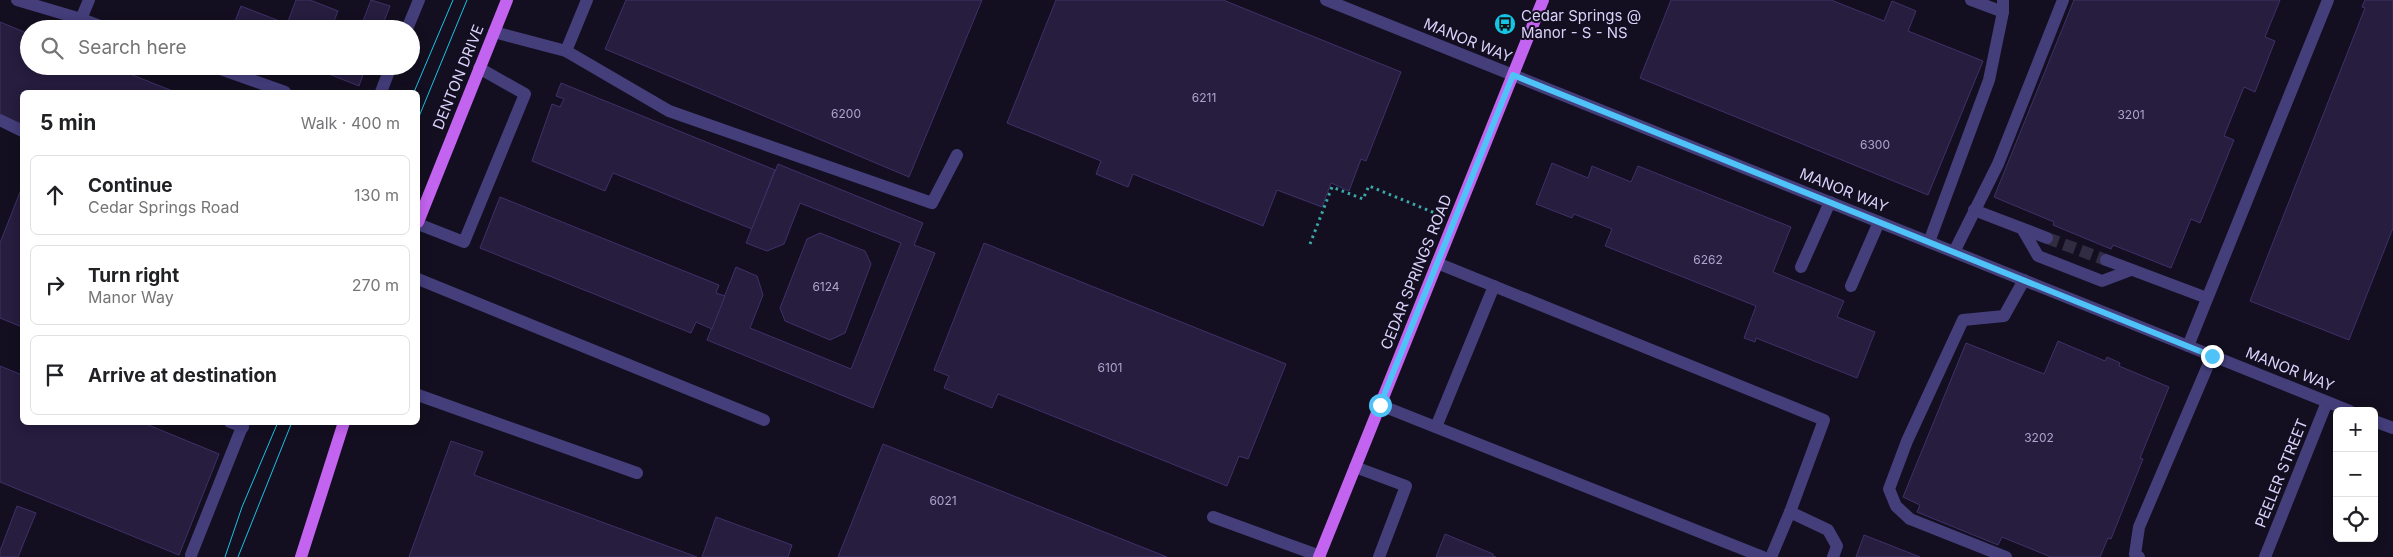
<!DOCTYPE html>
<meta charset="utf-8">
<style>
body{margin:0;font-family:Inter,sans-serif;background:#f6f6f6;color:#202124}
.controls{position:absolute;right:15px;bottom:15px;display:grid;overflow:hidden;border-radius:8px;box-shadow:0 2px 12px #0003}
.controls button{width:45px;height:45px;display:grid;place-items:center;padding:0;border:0;border-bottom:1px solid #e0e0e0;background:#fff;color:#202124;font:25px sans-serif}
.stop{position:absolute;width:15px;height:15px;margin:-11px;border:4px solid #4fc3f7;border-radius:50%;background:#fff}
.stop.end{background:#4fc3f7;border-color:#fff;box-shadow:0 1px 5px #0008}
.list{margin:0;padding:0;list-style:none}
h2{display:flex;justify-content:space-between;align-items:center;height:65px;margin:0;padding:0 20px;font-size:21px}
h2 small{font-size:16px;font-weight:400;color:#757577}
.list li{display:grid;grid-template-columns:32px 1fr auto;gap:15px;align-items:center;box-sizing:border-box;height:80px;margin:0 10px 10px;padding:0 10px;border:1px solid #e0e0e0;border-radius:8px}
.list b{display:block;font-size:19px;white-space:nowrap}
.list p{margin:0;font-size:16px;white-space:nowrap;color:#757577}
.list em{font-size:16px;font-style:normal;color:#757577}
.icon{flex:none;width:28px;height:28px;fill:none;stroke:currentColor;stroke-width:2;stroke-linecap:round;stroke-linejoin:round}
.map{position:relative;flex:none;width:2393px;height:557px;overflow:hidden}
.search{position:absolute;background:#fff;box-shadow:0 2px 12px #0003;left:20px;top:20px;width:400px;height:55px;display:flex;align-items:center;gap:12px;box-sizing:border-box;padding:0 18px;border-radius:28px;color:#757577;font-size:19px}
.panel{position:absolute;background:#fff;box-shadow:0 2px 12px #0003;left:20px;top:90px;width:400px;height:335px;border-radius:8px}
.map>svg:first-child{display:block}
.building{fill:#261d3f;stroke:#3f3169}
.lines{fill:none;stroke-linecap:round;stroke-linejoin:round}
.minor-tunnel{stroke:#312c41;stroke-width:12;stroke-dasharray:12 6;stroke-linecap:butt}
.path{stroke:#39a8a7;stroke-width:3;stroke-dasharray:2.5 4;stroke-linecap:butt}
.minor{stroke:#443e7b;stroke-width:12}
.major{stroke:#c364f0;stroke-width:12}
.tram{stroke:#15c5e4;stroke-width:1}
.route{stroke:#4fc3f7;stroke-width:6}
.labels{text-anchor:middle;dominant-baseline:central;stroke-width:4;stroke-linejoin:round;paint-order:stroke}
.number-label{font-size:12px;fill:#aca5cc}
.poi-label{font-size:15px;fill:#d9d2fb;stroke:#130f20;text-anchor:start}
.street-label{font-size:15px;fill:#d9d2fb;stroke:#130f20}
</style>
<div class="map">
<svg width="2393" height="557" viewBox="0 0 2393 557">
<rect width="100%" height="100%" fill="#130f20"/>
<g class="building">
<polygon points="296,0 310,0 338,11 331,29 232,29 241,6 287,24"/>
<polygon points="371,0 390,6 381,29 360,29"/>
<polygon points="626,0 982,0 909,177 605,49"/>
<polygon points="1056,0 1223,0 1401,72 1366,161 1361,159 1349,191 1331,183 1322,207 1277,190 1263,226 1133,174 1128,187 1096,174 1101,161 1007,123"/>
<polygon points="1671,0 1831,0 1884,21 1892,1 1916,11 1908,31 1983,61 1928,195 1640,78"/>
<polygon points="2074,0 2280,0 2265,37 2275,41 2255,92 2244,87 2224,136 2234,140 2200,223 2191,219 2171,268 2113,245 2111,249 2053,225 2054,222 1994,197"/>
<polygon points="2365,0 2393,0 2393,228 2349,340 2250,301 2365,8 2362,7"/>
<polygon points="0,22 29,34 29,66 110,66 175,92 22,92 22,124 0,115"/>
<polygon points="309,66 366,66 359,86"/>
<polygon points="561,83 775,170 752,229 613,173 605,191 532,161 552,104 560,107 564,99 556,96"/>
<polygon points="1552,163 1588,178 1592,166 1631,182 1638,166 1791,227 1773,272 1844,301 1837,317 1875,332 1857,378 1756,338 1755,342 1744,338 1756,306 1605,246 1612,229 1574,214 1572,218 1536,204"/>
<polygon points="778,164 923,223 914,245 935,253 873,408 707,340 736,267 757,276 763,295 750,328 851,369 901,243 800,203 784,244 767,251 746,243"/>
<polygon points="22,187 22,327 0,318 0,243"/>
<polygon points="500,197 719,285 716,293 725,296 712,329 696,322 691,333 480,248"/>
<polygon points="820,233 865,251 871,264 845,333 830,340 785,321 780,308 807,239"/>
<polygon points="984,243 1286,364 1248,459 1239,456 1227,486 998,394 992,408 944,388 949,376 934,370"/>
<polygon points="2058,341 2105,361 2107,357 2120,363 2119,366 2169,387 2140,458 2143,459 2111,539 2108,538 2100,557 2051,557 2002,537 1998,545 1917,512 1920,505 1903,497 1966,343 2044,374"/>
<polygon points="0,366 22,375 22,422 141,422 219,454 179,555 0,482"/>
<polygon points="451,441 483,452 474,475 697,557 409,557"/>
<polygon points="883,444 1167,557 838,557"/>
<polygon points="17,506 36,513 18,557 0,557 0,551"/>
<polygon points="716,517 792,545 788,557 702,557"/>
<polygon points="1445,534 1493,554 1493,556 1496,557 1436,557"/>
<polygon points="1864,535 1920,557 1856,557"/>
</g>
<g class="lines">
<polyline class="minor-tunnel" points="2047,238 2106,260"/>
<polyline class="path" points="1310,244 1332,187 1363,199 1369,186 1435,213"/>
<g class="minor">
<polyline points="17,0 81,19"/>
<polyline points="89,0 81,19 108,29"/>
<polyline points="1326,0 2350,411"/>
<polyline points="1971,0 2003,12"/>
<polyline points="407,29 419,0"/>
<polyline points="494,32 566,51 669,111 932,203 957,155"/>
<polyline points="566,51 587,0"/>
<polyline points="212,66 285,92"/>
<polyline points="381,92 391,66"/>
<polyline points="0,120 22,131"/>
<polyline points="1974,210 2047,238"/>
<polyline points="418,224 464,242 525,94 479,68"/>
<polyline points="2023,230 2038,256 2102,281 2131,270"/>
<polyline points="1929,242 1989,80 2003,12 2003,0"/>
<polyline points="1954,252 1998,164 2063,0"/>
<polyline points="2106,260 2207,298"/>
<polyline points="1437,263 1824,420 1790,512"/>
<polyline points="1801,267 1830,202"/>
<polyline points="418,279 764,420"/>
<polyline points="1851,286 1879,222"/>
<polyline points="2188,346 2328,0"/>
<polyline points="418,395 637,473"/>
<polyline points="1380,405 1763,557"/>
<polyline points="2374,421 2393,428"/>
<polyline points="230,422 243,427"/>
<polyline points="1436,427 1494,286"/>
<polyline points="1355,467 1406,486 1379,557"/>
<polyline points="1213,517 1320,556"/>
<polyline points="191,555 244,422"/>
<polyline points="1771,557 1790,512 1828,530 1837,546 1833,557"/>
<polyline points="2006,557 1910,519 1896,506 1889,489 1907,441 1963,320 2004,316 2024,280"/>
<polyline points="2139,557 2135,554 2139,527 2212,356"/>
<polyline points="2265,557 2327,402"/>
</g>
<g class="major">
<polyline points="418,222 507,0"/>
<polyline points="301,557 344,422"/>
<polyline points="1319,557 1543,0"/>
</g>
<g class="tram">
<polyline points="414,92 453,0"/>
<polyline points="418,119 467,0"/>
<polyline points="225,557 242,507 278,422"/>
<polyline points="238,557 292,422"/>
</g>
</g>
<g class="lines">
<polyline class="route" points="1380,405 1513,75 2212,356"/>
</g>
<defs>
<g id="bus-disc" transform="scale(1.125)"><circle r="9.5" fill="#15c5e4" stroke="#130f20"/><path d="M-5-6H5V4H4V6H2V4H-2V6H-4V4H-5ZM-3.5-4V0h7V-4ZM-3.5 1.2v1.5H-2V1.2ZM2 1.2v1.5H3.5V1.2Z" fill="#111"/></g>
</defs>
<g fill-rule="evenodd">
<use href="#bus-disc" x="1505" y="24"/>
</g>
<g class="labels">
<g class="number-label">
<text x="1204" y="97">6211</text>
<text x="846" y="113">6200</text>
<text x="2131" y="114">3201</text>
<text x="1875" y="144">6300</text>
<text x="1708" y="259">6262</text>
<text x="826" y="286">6124</text>
<text x="1110" y="367">6101</text>
<text x="2039" y="437">3202</text>
<text x="943" y="500">6021</text>
</g>
<g class="poi-label">
<text x="1521" y="15">Cedar Springs @<tspan x="1521" dy="17">Manor - S - NS</tspan></text>
</g>
<g class="street-label">
<text transform="translate(1468 40) rotate(22)">MANOR WAY</text>
<text transform="translate(458 77) rotate(-68)">DENTON DRIVE</text>
<text transform="translate(1844 190) rotate(22)">MANOR WAY</text>
<text transform="translate(1416 272) rotate(-68)">CEDAR SPRINGS ROAD</text>
<text transform="translate(2290 369) rotate(22)">MANOR WAY</text>
<text transform="translate(2281 473) rotate(-68)">PEELER STREET</text>
</g>
</g>
</svg>
<div class="controls">
<button>+</button>
<button>−</button>
<button><svg class="icon" aria-label="locate" viewBox="0 0 24 24"><circle cx="12" cy="12" r="6"/><path d="M12 2v4M12 18v4M2 12h4M18 12h4"/></svg></button>
</div>
<div class="stop" style="left:1380px;top:405px"></div>
<div class="stop end" style="left:2212px;top:356px"></div>
<div class="search"><svg class="icon" aria-label="search" viewBox="0 0 24 24"><circle cx="10" cy="10" r="6"/><path d="M15 15l6 6"/></svg>Search here</div>
<section class="panel">
<h2>5 min<small>Walk · 400 m</small></h2>
<ul class="list">
<li><svg class="icon" aria-label="ahead" viewBox="0 0 24 24"><path d="M12 20V5M6 11l6-6 6 6"/></svg><div><b>Continue</b><p>Cedar Springs Road</p></div><em>130 m</em></li>
<li><svg class="icon" aria-label="right" viewBox="0 0 24 24"><path d="M7 20v-9h11M14 6l5 5-5 5"/></svg><div><b>Turn right</b><p>Manor Way</p></div><em>270 m</em></li>
<li><svg class="icon" aria-label="arrive" viewBox="0 0 24 24"><path d="M6 21V4h12l-3 4 3 4H6"/></svg><div><b>Arrive at destination</b></div></li>
</ul>
</section>
</div>
